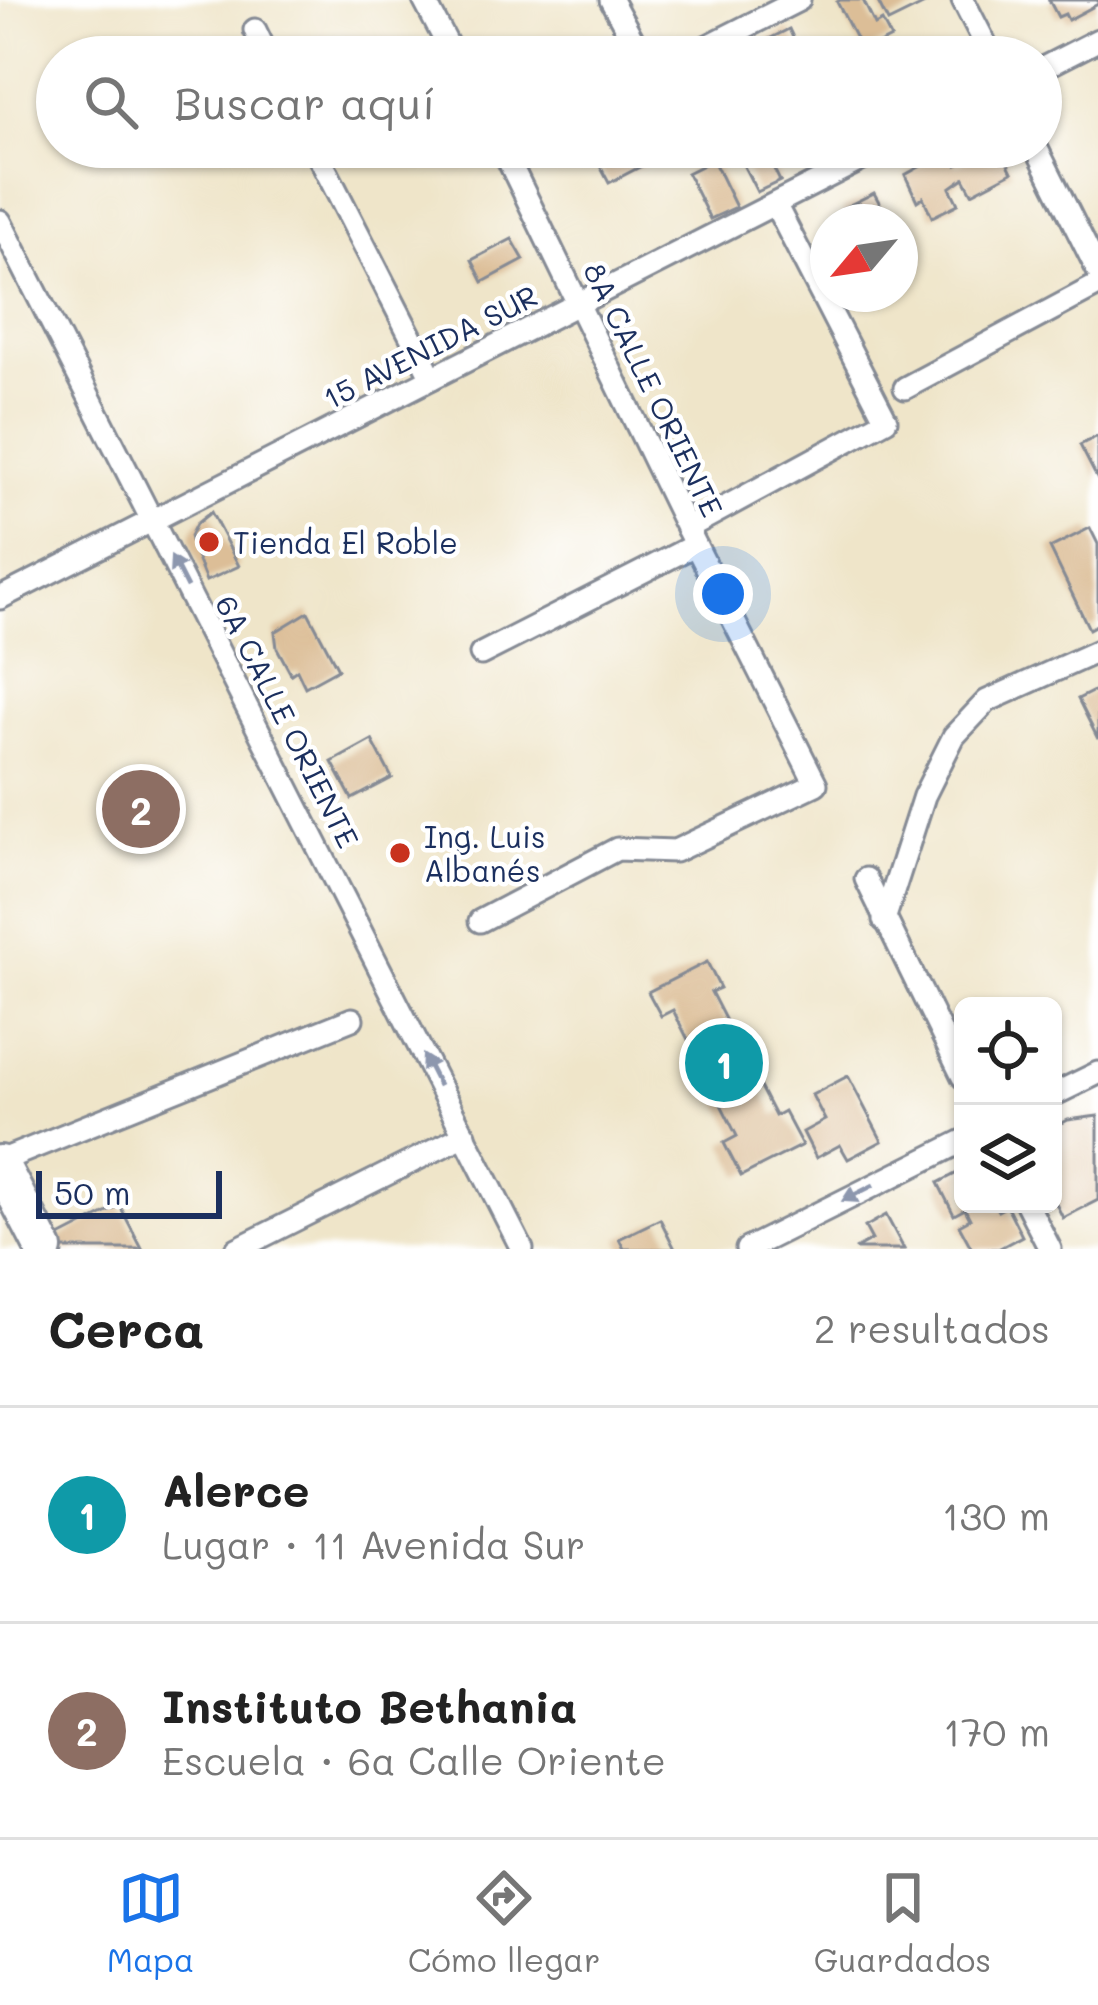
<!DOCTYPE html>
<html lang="es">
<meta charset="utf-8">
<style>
body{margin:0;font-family:Mali,sans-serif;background:#f2f2f2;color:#222}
.controls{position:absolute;right:36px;bottom:36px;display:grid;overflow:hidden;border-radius:18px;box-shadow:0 3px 9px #0004}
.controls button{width:108px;height:108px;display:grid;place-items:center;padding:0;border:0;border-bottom:3px solid #e0e0e0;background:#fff;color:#222;font:60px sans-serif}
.compass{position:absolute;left:810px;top:204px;width:108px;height:108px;border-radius:50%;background:#fff;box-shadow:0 3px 9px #0004;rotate:241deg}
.scale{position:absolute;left:36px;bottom:30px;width:186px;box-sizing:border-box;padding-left:12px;border:6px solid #1b2f5e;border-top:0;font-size:33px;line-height:42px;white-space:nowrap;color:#1b2f5e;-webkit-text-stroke:9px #fff;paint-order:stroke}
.you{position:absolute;left:723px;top:594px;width:42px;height:42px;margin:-30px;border:9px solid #fff;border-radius:50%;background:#1a73e8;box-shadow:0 0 0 18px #1a73e833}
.badge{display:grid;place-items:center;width:78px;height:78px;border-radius:50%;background:#1a73e8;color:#fff;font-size:39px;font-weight:700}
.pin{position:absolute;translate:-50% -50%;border:6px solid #fff;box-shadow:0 3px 12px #0006}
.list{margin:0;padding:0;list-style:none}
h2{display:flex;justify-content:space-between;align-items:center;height:156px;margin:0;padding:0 48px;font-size:51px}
h2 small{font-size:39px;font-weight:400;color:#767676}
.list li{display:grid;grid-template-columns:78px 1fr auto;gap:36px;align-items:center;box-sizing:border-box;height:216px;padding:0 48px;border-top:3px solid #e0e0e0}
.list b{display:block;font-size:45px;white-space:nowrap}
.list p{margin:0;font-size:39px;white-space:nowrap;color:#767676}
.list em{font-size:39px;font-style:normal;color:#767676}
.icon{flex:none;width:66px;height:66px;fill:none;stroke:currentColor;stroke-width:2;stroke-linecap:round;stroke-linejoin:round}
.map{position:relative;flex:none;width:1098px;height:1249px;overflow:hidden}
.search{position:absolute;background:#fff;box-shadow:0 3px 9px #0004;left:36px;right:36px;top:36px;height:132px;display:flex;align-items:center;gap:30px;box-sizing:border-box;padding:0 42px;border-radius:66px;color:#767676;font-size:45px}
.sheet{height:588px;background:#fff}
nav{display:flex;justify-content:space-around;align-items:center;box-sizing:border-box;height:168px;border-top:3px solid #e0e0e0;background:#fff;font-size:33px;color:#767676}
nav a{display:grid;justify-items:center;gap:6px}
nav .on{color:#1a73e8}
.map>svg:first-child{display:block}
.building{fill:#dcbe97}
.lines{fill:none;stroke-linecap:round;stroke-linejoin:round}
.minor-casing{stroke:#858a94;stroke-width:27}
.primary-casing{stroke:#858a94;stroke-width:42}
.minor{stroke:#fff;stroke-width:21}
.primary{stroke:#fff;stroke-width:36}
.oneway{fill:#8d97ae}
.poi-dot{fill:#c8321e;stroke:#fff;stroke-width:4.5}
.labels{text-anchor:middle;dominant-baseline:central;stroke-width:9;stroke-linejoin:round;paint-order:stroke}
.street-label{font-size:30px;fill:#1b2f5e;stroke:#fff}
.poi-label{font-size:30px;fill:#1b2f5e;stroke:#fff;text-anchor:start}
</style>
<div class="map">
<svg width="1098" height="1249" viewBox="0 0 1098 1249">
<rect width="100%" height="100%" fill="#fff"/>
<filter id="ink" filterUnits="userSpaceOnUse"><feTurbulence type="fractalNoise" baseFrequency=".00833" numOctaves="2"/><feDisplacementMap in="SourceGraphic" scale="24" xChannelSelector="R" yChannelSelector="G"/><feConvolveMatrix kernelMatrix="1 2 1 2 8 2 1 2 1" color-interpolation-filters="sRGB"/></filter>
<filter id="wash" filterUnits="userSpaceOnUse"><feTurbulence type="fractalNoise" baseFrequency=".004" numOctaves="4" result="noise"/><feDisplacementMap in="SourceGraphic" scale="48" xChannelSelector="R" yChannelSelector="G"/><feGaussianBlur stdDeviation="2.7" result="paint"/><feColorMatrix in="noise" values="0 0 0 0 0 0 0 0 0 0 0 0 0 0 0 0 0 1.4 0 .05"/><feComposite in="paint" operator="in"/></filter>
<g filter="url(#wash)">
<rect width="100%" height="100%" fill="#efe5c9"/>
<g id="blocks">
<g class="building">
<polygon points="840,0 863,0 875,25 882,21 891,38 863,52 837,2"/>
<polygon points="877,0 933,0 888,22"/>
<polygon points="1049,0 1098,0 1098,4 1068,20 1065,14 1058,17"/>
<polygon points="789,29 802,57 750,57 747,50"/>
<polygon points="590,147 645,147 651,161 609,183"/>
<polygon points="734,147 763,147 780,181 757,192"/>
<polygon points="992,147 1000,147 1012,172 972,193 964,178 950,188 958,204 932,217 923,197 917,201 905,175 950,150 957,165"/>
<polygon points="713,160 736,207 710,219 687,173"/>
<polygon points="874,193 890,222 849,222 842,209"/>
<polygon points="512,239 524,260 483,282 472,260"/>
<polygon points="1098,436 1098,480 1080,445"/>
<polygon points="211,512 239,566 206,581 193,549 190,536 196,524"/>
<polygon points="1090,528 1098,544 1098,624 1089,629 1050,548"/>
<polygon points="308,612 338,669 305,687 297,670 291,674 277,648 275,632"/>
<polygon points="1098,689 1098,739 1078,699"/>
<polygon points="372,740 392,778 352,799 332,762"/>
<polygon points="707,962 720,988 711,992 775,1116 784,1111 802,1145 741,1176 724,1143 737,1136 673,1010 661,1016 648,992"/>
<polygon points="848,1076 882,1141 848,1159 840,1145 816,1158 803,1132 825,1120 812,1095"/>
<polygon points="1098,1116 1098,1200 1063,1218 1053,1198 1053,1128 1068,1120"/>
<polygon points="963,1170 963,1204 994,1204 998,1211 1007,1206 1022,1236 998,1249 972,1249 959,1225 970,1219 965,1209 954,1215 938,1183"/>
<polygon points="120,1206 142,1249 54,1249 50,1242"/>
<polygon points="886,1215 904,1249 855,1249 872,1240 865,1227"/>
<polygon points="660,1219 675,1249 624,1249 619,1239"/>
</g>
</g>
</g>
<g filter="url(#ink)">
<use href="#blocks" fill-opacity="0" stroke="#858a94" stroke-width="3"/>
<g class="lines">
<g class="minor-casing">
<g id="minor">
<polyline points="424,0 454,57"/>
<polyline points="611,0 642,57"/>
<polyline points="963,0 992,57"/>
<polyline points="255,30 268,57"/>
<polyline points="686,57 799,0"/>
<polyline points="1041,69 1098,40"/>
<polyline points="314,147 432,378"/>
<polyline points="1036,147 1098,271"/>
<polyline points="0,221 522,1249"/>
<polyline points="905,388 1098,285"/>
<polyline points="687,528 886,420 775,204"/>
<polyline points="0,598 886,147"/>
<polyline points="481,654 695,545"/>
<polyline points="866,879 963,1077"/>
<polyline points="884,920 924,796 954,736 987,701 1098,651"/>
<polyline points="480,921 617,849 675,851 816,784 687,528 502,147"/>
<polyline points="1053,1095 1098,1073"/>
<polyline points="0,1161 352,1019"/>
<polyline points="1027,1204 1050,1249"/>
<polyline points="237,1249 465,1135"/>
<polyline points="747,1249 963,1141"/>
</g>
</g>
<g class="primary-casing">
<polyline id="primary" points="0,1164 44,1249"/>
</g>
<use href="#minor" class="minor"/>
<use href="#primary" class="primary"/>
</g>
<defs><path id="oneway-solid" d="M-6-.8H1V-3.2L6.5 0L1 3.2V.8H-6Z" transform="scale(3)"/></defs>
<g class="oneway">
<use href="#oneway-solid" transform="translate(179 572) rotate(-117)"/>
<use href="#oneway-solid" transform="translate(431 1070) rotate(-117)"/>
<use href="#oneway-solid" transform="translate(858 1193) rotate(153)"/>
</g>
</g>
<g class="poi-dot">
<circle cx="209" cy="542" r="12"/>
<circle cx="400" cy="853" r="12"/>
</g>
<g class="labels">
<g class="street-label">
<text transform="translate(430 346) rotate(-27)">15 AVENIDA SUR</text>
<text transform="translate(654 389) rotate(64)">8A CALLE ORIENTE</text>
<text transform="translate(288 721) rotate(63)">6A CALLE ORIENTE</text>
</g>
<g class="poi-label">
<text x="233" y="542">Tienda El Roble</text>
<text x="424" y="836">Ing. Luis<tspan x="424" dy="34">Albanés</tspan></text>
</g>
</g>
</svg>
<div class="controls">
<button><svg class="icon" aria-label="locate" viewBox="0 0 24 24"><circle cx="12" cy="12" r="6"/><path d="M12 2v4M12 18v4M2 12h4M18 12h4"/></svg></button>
<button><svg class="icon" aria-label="layers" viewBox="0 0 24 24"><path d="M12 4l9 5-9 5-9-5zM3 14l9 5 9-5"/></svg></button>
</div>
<svg class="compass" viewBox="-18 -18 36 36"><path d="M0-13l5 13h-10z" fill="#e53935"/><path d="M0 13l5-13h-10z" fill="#767676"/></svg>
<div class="scale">50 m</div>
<div class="you"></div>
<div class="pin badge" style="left:724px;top:1063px;background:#0f9aa8">1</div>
<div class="pin badge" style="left:141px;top:809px;background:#8d6e63">2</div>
<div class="search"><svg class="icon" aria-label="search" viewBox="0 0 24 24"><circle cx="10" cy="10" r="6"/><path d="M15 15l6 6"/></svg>Buscar aquí</div>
</div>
<section class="sheet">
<h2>Cerca<small>2 resultados</small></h2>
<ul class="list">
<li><span class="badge" style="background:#0f9aa8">1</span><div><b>Alerce</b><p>Lugar · 11 Avenida Sur</p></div><em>130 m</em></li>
<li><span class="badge" style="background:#8d6e63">2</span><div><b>Instituto Bethania</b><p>Escuela · 6a Calle Oriente</p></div><em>170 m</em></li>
</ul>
</section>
<nav>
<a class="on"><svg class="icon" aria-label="map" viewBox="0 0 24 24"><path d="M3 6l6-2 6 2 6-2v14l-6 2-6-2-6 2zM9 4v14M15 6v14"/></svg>Mapa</a>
<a><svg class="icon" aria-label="directions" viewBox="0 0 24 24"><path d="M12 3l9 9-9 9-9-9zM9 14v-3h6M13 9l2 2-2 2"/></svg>Cómo llegar</a>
<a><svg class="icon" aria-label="saved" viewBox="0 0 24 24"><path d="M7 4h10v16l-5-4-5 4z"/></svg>Guardados</a>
</nav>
